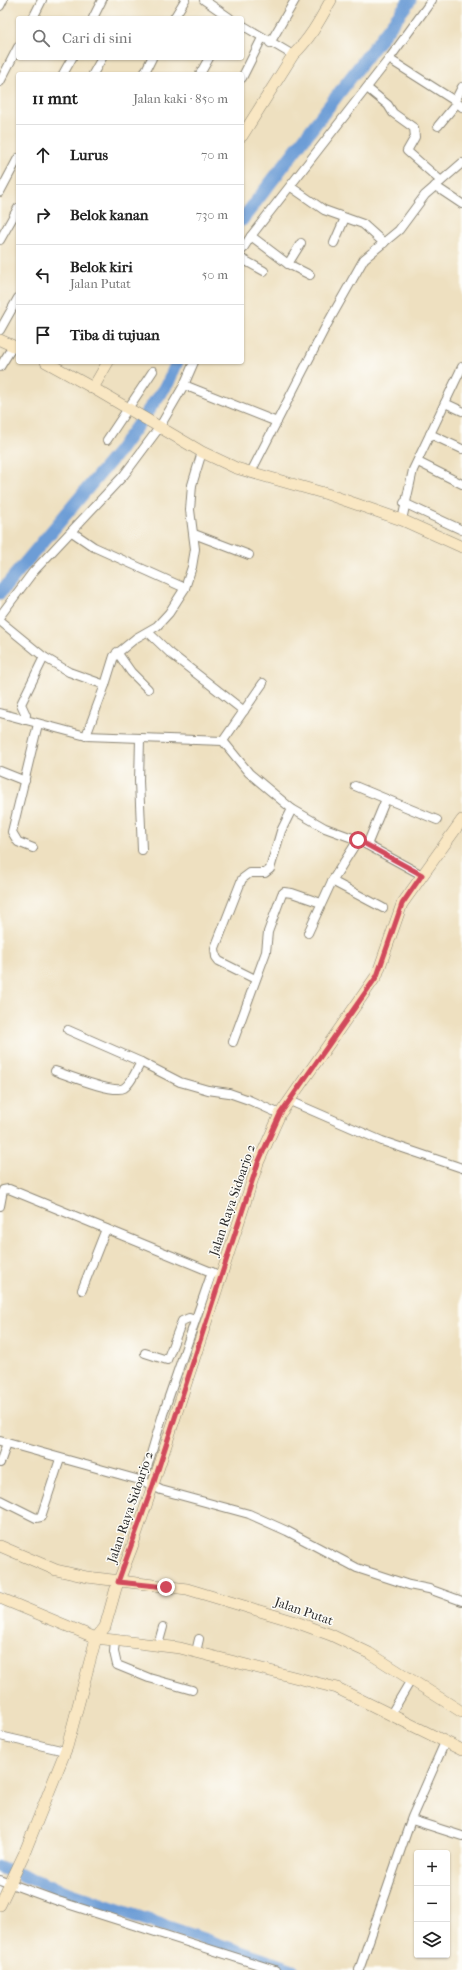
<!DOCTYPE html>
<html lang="id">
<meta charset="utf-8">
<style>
body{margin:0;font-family:"IM FELL French Canon",serif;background:#f6f6f6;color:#222}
.controls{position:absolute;right:12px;bottom:12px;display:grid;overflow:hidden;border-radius:4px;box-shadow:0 1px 3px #0004}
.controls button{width:36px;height:36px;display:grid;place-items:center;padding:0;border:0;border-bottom:1px solid #e0e0e0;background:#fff;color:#222;font:20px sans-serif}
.stop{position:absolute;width:12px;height:12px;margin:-9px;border:3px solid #d1495b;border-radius:50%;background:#fff}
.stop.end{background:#d1495b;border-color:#fff;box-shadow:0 1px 4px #0008}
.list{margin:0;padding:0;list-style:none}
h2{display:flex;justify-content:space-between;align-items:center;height:52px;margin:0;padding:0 16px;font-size:17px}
h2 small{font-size:13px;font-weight:400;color:#767676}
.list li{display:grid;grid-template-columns:26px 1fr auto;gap:12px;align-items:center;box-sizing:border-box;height:60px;padding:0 16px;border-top:1px solid #e0e0e0}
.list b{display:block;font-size:15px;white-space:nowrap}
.list p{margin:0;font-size:13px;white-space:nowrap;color:#767676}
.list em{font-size:13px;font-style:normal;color:#767676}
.icon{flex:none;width:22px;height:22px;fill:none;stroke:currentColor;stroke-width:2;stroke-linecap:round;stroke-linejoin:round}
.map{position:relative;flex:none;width:462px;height:1970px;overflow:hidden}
.search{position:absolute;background:#fff;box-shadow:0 1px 3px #0004;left:16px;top:16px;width:228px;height:44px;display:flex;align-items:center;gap:10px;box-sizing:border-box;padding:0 14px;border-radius:4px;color:#767676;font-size:15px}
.panel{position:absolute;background:#fff;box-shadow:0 1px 3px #0004;left:16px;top:72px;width:228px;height:292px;border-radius:4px}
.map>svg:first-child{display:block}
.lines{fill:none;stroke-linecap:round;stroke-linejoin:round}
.river{stroke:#6d9dd6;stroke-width:13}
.street-casing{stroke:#8c8676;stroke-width:10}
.secondary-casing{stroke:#8c8676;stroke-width:12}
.street{stroke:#fff;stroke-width:8}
.secondary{stroke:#f9e7c3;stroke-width:11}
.route{stroke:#d1495b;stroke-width:5}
.labels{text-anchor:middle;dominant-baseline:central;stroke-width:3;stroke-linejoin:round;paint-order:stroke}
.street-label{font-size:13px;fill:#2b2b2b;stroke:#fdfcf7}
</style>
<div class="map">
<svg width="462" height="1970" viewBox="0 0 462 1970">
<rect width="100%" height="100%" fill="#fdfcf7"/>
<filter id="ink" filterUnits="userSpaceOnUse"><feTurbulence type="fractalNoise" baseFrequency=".025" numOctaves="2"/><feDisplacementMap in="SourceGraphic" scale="8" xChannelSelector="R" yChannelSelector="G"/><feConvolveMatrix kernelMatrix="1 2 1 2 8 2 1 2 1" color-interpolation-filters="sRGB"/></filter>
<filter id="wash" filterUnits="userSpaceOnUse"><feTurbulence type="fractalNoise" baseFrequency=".012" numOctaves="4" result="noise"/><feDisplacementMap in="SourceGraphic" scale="16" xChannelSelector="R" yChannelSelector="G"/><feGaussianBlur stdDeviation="0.9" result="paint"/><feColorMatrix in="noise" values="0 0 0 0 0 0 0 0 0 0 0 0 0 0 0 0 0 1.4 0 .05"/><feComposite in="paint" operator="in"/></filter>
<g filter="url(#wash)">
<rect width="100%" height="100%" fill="#eee0c0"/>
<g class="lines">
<g class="river">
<polyline points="242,220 410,0"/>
<polyline points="0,593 118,452 168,383 177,362"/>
<polyline points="0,1867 63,1891 293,1970"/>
</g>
</g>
</g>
<g filter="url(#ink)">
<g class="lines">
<g class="street-casing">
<g id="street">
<polyline points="204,0 230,18"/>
<polyline points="0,6 3,0"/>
<polyline points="33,18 42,0"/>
<polyline points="93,18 102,0"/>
<polyline points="174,18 185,0"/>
<polyline points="242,25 293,55"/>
<polyline points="270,43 295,0"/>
<polyline points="389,59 455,101"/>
<polyline points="63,74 72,58"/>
<polyline points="93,74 102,58"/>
<polyline points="144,74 152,58"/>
<polyline points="200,74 209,58"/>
<polyline points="242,78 262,38"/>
<polyline points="0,82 18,47"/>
<polyline points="462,87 455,101 462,107"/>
<polyline points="367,88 388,105 393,113 414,128 415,137 407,151 441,181"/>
<polyline points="438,126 457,103"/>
<polyline points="435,186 462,204"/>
<polyline points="291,187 324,210 363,224 384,243"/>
<polyline points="0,192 18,158"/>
<polyline points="251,236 288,264 310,275"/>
<polyline points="0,240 18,208"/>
<polyline points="334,243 345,218"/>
<polyline points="242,250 251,236 389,59 432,0"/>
<polyline points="242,259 264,271"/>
<polyline points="288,264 301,243"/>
<polyline points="0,330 18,298"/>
<polyline points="0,367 13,346"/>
<polyline points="184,385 277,422"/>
<polyline points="445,403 462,411"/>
<polyline points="430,434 462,449"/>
<polyline points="107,440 153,371"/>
<polyline points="418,462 462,484"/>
<polyline points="251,472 325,328 364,259 399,230 425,195 462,163"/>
<polyline points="404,503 462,530"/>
<polyline points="402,520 413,470 462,367"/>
<polyline points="72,532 94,547 185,588"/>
<polyline points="194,534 249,555"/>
<polyline points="0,616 33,572 124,475 159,428 184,385 194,362"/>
<polyline points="0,621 44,657 69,672 105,685"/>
<polyline points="148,632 170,653 244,711"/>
<polyline points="117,652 131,672 148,689"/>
<polyline points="0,713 86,736 223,741 249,773 292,809 325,828 358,840 422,875"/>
<polyline points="25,720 26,715 21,704 44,657"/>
<polyline points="86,736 105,685 114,656 136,638 157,626 169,613 185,588 192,567 195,549 190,510 192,485 202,452"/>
<polyline points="140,739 139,781 142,850"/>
<polyline points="223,741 263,683"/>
<polyline points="0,771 25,781"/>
<polyline points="355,786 437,820"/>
<polyline points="367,845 386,799"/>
<polyline points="33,848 18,842 12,832 38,724"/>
<polyline points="332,881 358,840"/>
<polyline points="308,933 332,881 383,908"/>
<polyline points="255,979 219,961 216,957 215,948 242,879 250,873 265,873 270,869 281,831 292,809"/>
<polyline points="68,1030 141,1062 180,1082 208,1090 229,1093 249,1100 280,1114"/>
<polyline points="233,1042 266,952 268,932 282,894 284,892 292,893 321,903"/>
<path d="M55,1071C67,1075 114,1094 124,1088C131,1084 137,1069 141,1062"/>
<polyline points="290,1101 382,1141 462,1168"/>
<polyline points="0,1206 3,1190 9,1189 221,1276"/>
<polyline points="82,1290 106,1229"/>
<polyline points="145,1353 167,1360 182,1321 189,1318 195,1320"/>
<polyline points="0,1441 143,1481 161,1490 249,1514 287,1531 357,1568 409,1585 429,1589 462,1601"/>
<polyline points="0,1463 7,1443"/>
<polyline points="143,1481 163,1414 212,1272"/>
<polyline points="0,1500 36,1518 41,1517 60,1459"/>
<polyline points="115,1640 114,1652 117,1665 149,1678 192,1690"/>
<polyline points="158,1645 163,1627"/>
<polyline points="196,1652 199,1639"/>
<polyline points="391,1714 411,1680"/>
<polyline points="0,1736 65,1751"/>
<polyline points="412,1820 462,1836"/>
<polyline points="0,1880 58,1901 275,1970"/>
<polyline points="359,1970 412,1817 445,1742"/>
</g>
</g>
<g class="secondary-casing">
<g id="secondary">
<path d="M242,136L293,55C310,39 320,20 331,0"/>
<polyline points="0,340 18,348"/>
<polyline points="46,362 93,388 202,452 236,468 327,494 402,520 462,547"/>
<polyline points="93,388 108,362"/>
<polyline points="0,1546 56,1570 87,1577 187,1589 293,1621 331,1635 369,1653 462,1712"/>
<polyline points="0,1598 96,1638 180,1648 337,1688 462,1750"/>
<polyline points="0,1905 24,1854 67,1747 96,1638 105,1627 116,1588 132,1547 153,1485 258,1163 280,1114 377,975 402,904 462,820"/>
</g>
</g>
<use href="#street" class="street"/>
<use href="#secondary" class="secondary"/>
</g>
</g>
<g class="lines" filter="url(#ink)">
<polyline class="route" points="166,1587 118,1582 153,1485 258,1163 280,1114 377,976 402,904 422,875 358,840"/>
</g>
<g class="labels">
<g class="street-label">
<text transform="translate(232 1200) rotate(-71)">Jalan Raya Sidoarjo 2</text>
<text transform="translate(130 1507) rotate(-71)">Jalan Raya Sidoarjo 2</text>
<text transform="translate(304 1611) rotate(19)">Jalan Putat</text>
</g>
</g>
</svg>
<div class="controls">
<button>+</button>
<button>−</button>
<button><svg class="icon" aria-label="layers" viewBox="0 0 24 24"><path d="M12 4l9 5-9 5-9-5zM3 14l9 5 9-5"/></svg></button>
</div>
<div class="stop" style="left:358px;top:840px"></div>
<div class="stop end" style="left:166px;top:1587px"></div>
<div class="search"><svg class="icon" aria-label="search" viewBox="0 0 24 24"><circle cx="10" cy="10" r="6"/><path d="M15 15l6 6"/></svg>Cari di sini</div>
<section class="panel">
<h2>11 mnt<small>Jalan kaki · 850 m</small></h2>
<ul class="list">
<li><svg class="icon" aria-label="ahead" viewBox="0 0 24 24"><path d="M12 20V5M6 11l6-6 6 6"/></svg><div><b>Lurus</b></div><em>70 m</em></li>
<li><svg class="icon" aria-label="right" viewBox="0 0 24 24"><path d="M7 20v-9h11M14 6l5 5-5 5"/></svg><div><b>Belok kanan</b></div><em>730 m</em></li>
<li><svg class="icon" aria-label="left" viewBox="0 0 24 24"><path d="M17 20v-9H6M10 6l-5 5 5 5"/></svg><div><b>Belok kiri</b><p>Jalan Putat</p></div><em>50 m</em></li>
<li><svg class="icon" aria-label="arrive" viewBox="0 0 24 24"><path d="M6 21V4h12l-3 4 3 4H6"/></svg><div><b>Tiba di tujuan</b></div></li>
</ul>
</section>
</div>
